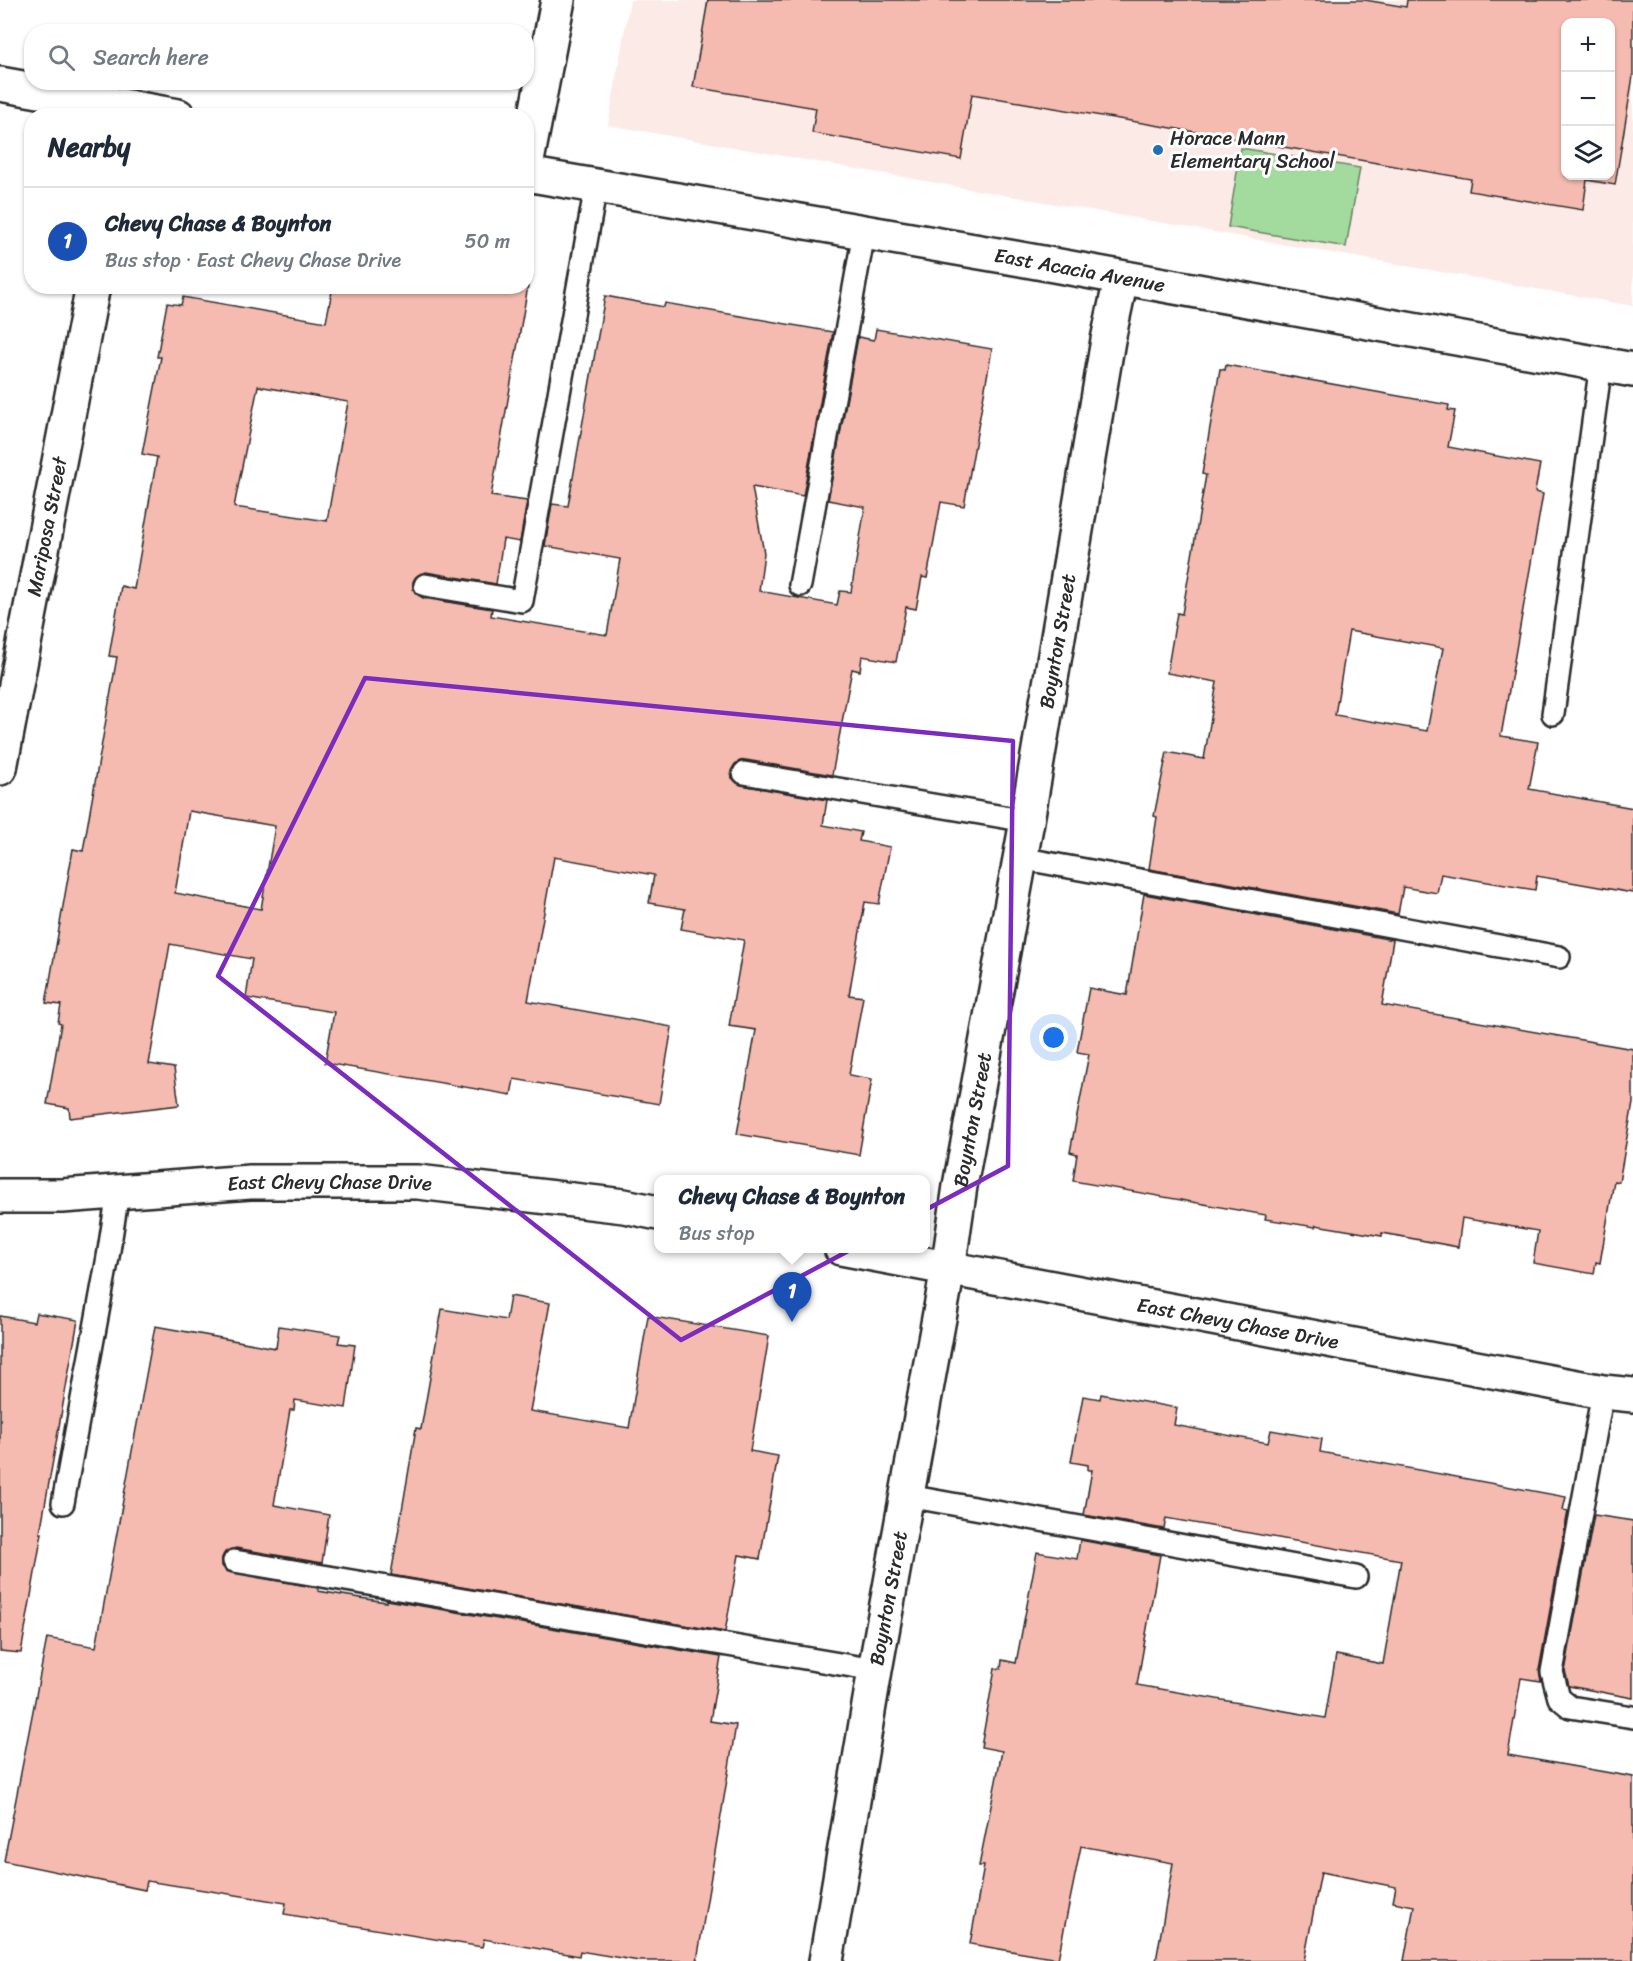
<!DOCTYPE html>
<meta charset="utf-8">
<style>
body{margin:0;font-family:Sriracha,sans-serif;background:#f2f2f3;color:#1f2937}
.controls{position:absolute;right:18px;top:18px;display:grid;overflow:hidden;border-radius:12px;box-shadow:0 2px 4px #0004}
.controls button{width:54px;height:54px;display:grid;place-items:center;padding:0;border:0;border-bottom:2px solid #e0e1e3;background:#fff;color:#1f2937;font:30px sans-serif}
.you{position:absolute;left:1054px;top:1038px;width:21px;height:21px;margin:-15px;border:4px solid #fff;border-radius:50%;background:#1a73e8;box-shadow:0 0 0 9px #1a73e833}
.badge{display:grid;place-items:center;width:39px;height:39px;border-radius:50%;background:#1f6fb2;color:#fff;font-size:20px;font-weight:700}
.pin{position:absolute;translate:-50% -50px;filter:drop-shadow(0 2px 3px #0008)}
.pin::after{content:'';position:absolute;top:32px;width:21px;height:18px;background:inherit;clip-path:polygon(0 0,100% 0,50% 100%)}
.popup{position:absolute;left:654px;top:1175px;width:276px;height:78px;box-sizing:border-box;display:grid;place-content:center;border-radius:12px;background:#fff;filter:drop-shadow(0 2px 4px #0005);font-size:20px;white-space:nowrap;color:#747a83}
.popup b{font-size:22px;color:#1f2937}
.popup::after{content:'';position:absolute;left:50%;top:100%;margin-left:-12px;border:12px solid transparent;border-top-color:#fff}
.list{margin:0;padding:0;list-style:none}
h2{display:flex;justify-content:space-between;align-items:center;height:78px;margin:0;padding:0 24px;font-size:26px}
h2 small{font-size:20px;font-weight:400;color:#747a83}
.list li{display:grid;grid-template-columns:39px 1fr auto;gap:18px;align-items:center;box-sizing:border-box;height:108px;padding:0 24px;border-top:2px solid #e0e1e3}
.list b{display:block;font-size:22px;white-space:nowrap}
.list p{margin:0;font-size:20px;white-space:nowrap;color:#747a83}
.list em{font-size:20px;font-style:normal;color:#747a83}
.icon{flex:none;width:33px;height:33px;fill:none;stroke:currentColor;stroke-width:2;stroke-linecap:round;stroke-linejoin:round}
.map{position:relative;flex:none;width:1633px;height:1961px;overflow:hidden}
.search{position:absolute;background:#fff;box-shadow:0 2px 4px #0004;left:24px;top:24px;width:510px;height:66px;display:flex;align-items:center;gap:15px;box-sizing:border-box;padding:0 21px;border-radius:24px;color:#747a83;font-size:22px}
.panel{position:absolute;background:#fff;box-shadow:0 2px 4px #0004;left:24px;top:108px;width:510px;height:186px;border-radius:24px}
.map>svg:first-child{display:block}
.built{fill:#fceae7;fill-rule:evenodd}
.green{fill:#a3da9e;stroke:#678264;stroke-width:1.5}
.building{fill:#f5bab0;stroke:#2b2b2b;stroke-width:1.5;fill-rule:evenodd}
.lines{fill:none;stroke-linecap:round;stroke-linejoin:round}
.service-casing{stroke:#2b2b2b;stroke-width:26}
.minor-casing{stroke:#2b2b2b;stroke-width:38}
.secondary-casing{stroke:#2b2b2b;stroke-width:38}
.service{stroke:#fff;stroke-width:21}
.minor{stroke:#fff;stroke-width:33}
.secondary{stroke:#fff;stroke-width:33}
.marked{fill:none;stroke:#7b2cbf;stroke-width:4.5;stroke-linejoin:round}
.poi-dot{fill:#1f6fb2;stroke:#fff;stroke-width:2}
.labels{text-anchor:middle;dominant-baseline:central;stroke-width:6;stroke-linejoin:round;paint-order:stroke}
.poi-label{font-size:20px;fill:#2b2b2b;stroke:#fff;text-anchor:start}
.street-label{font-size:20px;fill:#2b2b2b;stroke:#fff}
</style>
<div class="map">
<svg width="1633" height="1961" viewBox="0 0 1633 1961">
<rect width="100%" height="100%" fill="#fff"/>
<filter id="ink" filterUnits="userSpaceOnUse"><feTurbulence type="fractalNoise" baseFrequency=".0167" numOctaves="2"/><feDisplacementMap in="SourceGraphic" scale="12" xChannelSelector="R" yChannelSelector="G"/><feConvolveMatrix kernelMatrix="1 2 1 2 8 2 1 2 1" color-interpolation-filters="sRGB"/></filter>
<g filter="url(#ink)">
<path class="built" d="M630,0H1633V306L608,125ZM1566,22H1610V176H1566Z"/>
<polygon class="green" points="1241,148 1360,168 1346,247 1228,227"/>
<g class="building">
<path d="M708,0H1365L1406,7L1407,0H1633V76L1615,185L1587,180L1583,210L1469,191L1471,179L972,94L961,159L812,133L816,108L693,87ZM1566,22H1611V176H1566Z"/>
<path d="M333,286H528L491,496L527,501L520,542L503,539L496,584L426,572L416,577L413,582V589L417,594L423,598L492,609L491,616L607,635L620,559L545,546L552,504L568,506L605,296L664,307L665,303L833,332L803,496L752,487L764,553L759,591L837,605L840,591L851,592L865,507L828,500L858,337L874,340L876,329L992,349L964,506L941,502L927,578L922,577L916,609L906,607L896,662L862,656L860,671L852,669L832,775L746,760L740,761L735,764L731,771L732,778L741,785L827,800L823,825L861,832L859,841L890,847L879,904L865,902L849,995L863,997L849,1075L872,1079L859,1155L737,1134L756,1030L729,1026L744,940L681,929L685,909L649,903L654,875L554,857L528,1001L672,1027L659,1104L514,1079L511,1095L325,1063L334,1012L246,998L252,959L170,944L149,1064L174,1068L179,1105L70,1118L69,1108L47,1104L61,1024L58,1023L61,1005L46,1003L73,849L83,851L117,657L109,656L121,586L134,589L157,457L142,454L161,357H157L167,303L181,305L183,297L326,322ZM258,386L348,402L327,521L234,507ZM189,811L275,826L261,909L175,893Z"/>
<path d="M1226,365L1449,405L1448,410L1455,411L1448,447L1540,464L1535,492L1543,494L1501,736L1538,742L1529,789L1633,808V893L1537,876L1535,890L1441,874L1437,893L1403,887L1398,914L1149,869L1157,817L1154,816L1167,752L1204,759L1217,682L1167,673L1177,613L1182,614L1206,475L1202,474L1220,369L1225,370ZM1349,631L1443,648L1427,731L1335,715Z"/>
<polygon points="1144,894 1393,940 1382,1005 1633,1049 1633,1103 1619,1182 1614,1181 1600,1263 1596,1262 1594,1274 1533,1263 1538,1231 1462,1218 1458,1247 1382,1233 1382,1236 1316,1225 1315,1227 1265,1219 1266,1215 1073,1181 1077,1154 1070,1152 1089,1054 1077,1052 1089,988 1127,995"/>
<polygon points="510,1296 550,1303 530,1411 629,1428 648,1316 769,1336 750,1451 778,1456 760,1559 739,1555 725,1632 391,1575 416,1428 421,1429 442,1309 506,1320"/>
<polygon points="36,1313 78,1320 40,1533 42,1533 21,1653 0,1651 0,1316 34,1322"/>
<polygon points="155,1326 276,1348 279,1326 340,1335 338,1343 355,1345 346,1408 295,1400 294,1410 290,1410 274,1505 329,1515 322,1563 236,1548 225,1552 222,1558 222,1566 226,1571 318,1588 318,1591 386,1602 386,1600 721,1657 710,1721 736,1725 697,1961 639,1961 580,1951 579,1956 484,1939 482,1947 284,1914 286,1903 147,1881 145,1890 4,1861 47,1638 96,1647"/>
<polygon points="1101,1394 1177,1408 1174,1425 1268,1443 1271,1430 1322,1439 1320,1452 1566,1497 1563,1510 1568,1511 1539,1670 1541,1681 1521,1678 1508,1755 1633,1777 1633,1961 1404,1961 1414,1906 1393,1902 1396,1887 1321,1872 1304,1961 1156,1961 1173,1863 1081,1846 1058,1959 970,1944 984,1866 979,1866 1002,1751 981,1747 995,1668 1001,1669 1002,1660 1016,1663 1037,1552 1077,1559 1080,1540 1160,1555 1137,1685 1325,1718 1336,1655 1383,1664 1401,1560 1166,1518 1164,1529 1084,1515 1092,1470 1088,1470 1088,1465 1071,1462 1083,1396 1100,1399"/>
<polygon points="1594,1515 1633,1521 1633,1698 1569,1686 1565,1671"/>
</g>
<g class="lines">
<g class="service-casing">
<g id="service">
<polyline points="425,585 522,601 596,186"/>
<polyline points="800,585 864,233"/>
<polyline points="1553,714 1601,364"/>
<polyline points="744,773 1027,821"/>
<polyline points="1020,858 1559,957"/>
<polyline points="1603,1392 1552,1672 1559,1698 1570,1707 1633,1717"/>
<polyline points="908,1496 1356,1577"/>
<polyline points="63,1503 108,1257 118,1192"/>
<polyline points="234,1561 875,1670"/>
</g>
</g>
<g class="minor-casing">
<g id="minor">
<polyline points="0,84 178,116"/>
<polyline points="526,166 558,0"/>
<path id="s1" d="M526,174L1015,258L1633,370"/>
<path id="s2" d="M0,768L93,286"/>
<path id="s3" d="M826,1961L875,1670L948,1269L960,1186L1027,821L1108,340L1121,279"/>
</g>
</g>
<g class="secondary-casing">
<g id="secondary">
<path id="s4" d="M0,1196H62L250,1182H418L624,1206L658,1213"/>
<path id="s5" d="M841,1248L1603,1392L1633,1395"/>
</g>
</g>
<use href="#service" class="service"/>
<use href="#minor" class="minor"/>
<use href="#secondary" class="secondary"/>
</g>
</g>
<path class="marked" d="M365,678L1013,741L1008,1166L681,1340L218,976Z"/>
<circle class="poi-dot" cx="1158" cy="150" r="6"/>
<g class="labels">
<g class="poi-label">
<text x="1170" y="138">Horace Mann<tspan x="1170" dy="23">Elementary School</tspan></text>
</g>
<g class="street-label">
<text stroke="none"><textPath href="#s1" startOffset="562">East Acacia Avenue</textPath></text>
<text stroke="none"><textPath href="#s2" startOffset="246">Mariposa Street</textPath></text>
<text stroke="none"><textPath href="#s3" startOffset="1340">Boynton Street</textPath></text>
<text stroke="none"><textPath href="#s3" startOffset="854">Boynton Street</textPath></text>
<text stroke="none"><textPath href="#s4" startOffset="330">East Chevy Chase Drive</textPath></text>
<text stroke="none"><textPath href="#s5" startOffset="404">East Chevy Chase Drive</textPath></text>
<text stroke="none"><textPath href="#s3" startOffset="368">Boynton Street</textPath></text>
</g>
</g>
</svg>
<div class="controls">
<button>+</button>
<button>−</button>
<button><svg class="icon" aria-label="layers" viewBox="0 0 24 24"><path d="M12 4l9 5-9 5-9-5zM3 14l9 5 9-5"/></svg></button>
</div>
<div class="you"></div>
<div class="pin badge" style="left:792px;top:1322px;background:#1a4fb4">1</div>
<div class="popup"><b>Chevy Chase &amp; Boynton</b>Bus stop</div>
<div class="search"><svg class="icon" aria-label="search" viewBox="0 0 24 24"><circle cx="10" cy="10" r="6"/><path d="M15 15l6 6"/></svg>Search here</div>
<section class="panel">
<h2>Nearby<small></small></h2>
<ul class="list">
<li><span class="badge" style="background:#1a4fb4">1</span><div><b>Chevy Chase &amp; Boynton</b><p>Bus stop · East Chevy Chase Drive</p></div><em>50 m</em></li>
</ul>
</section>
</div>
